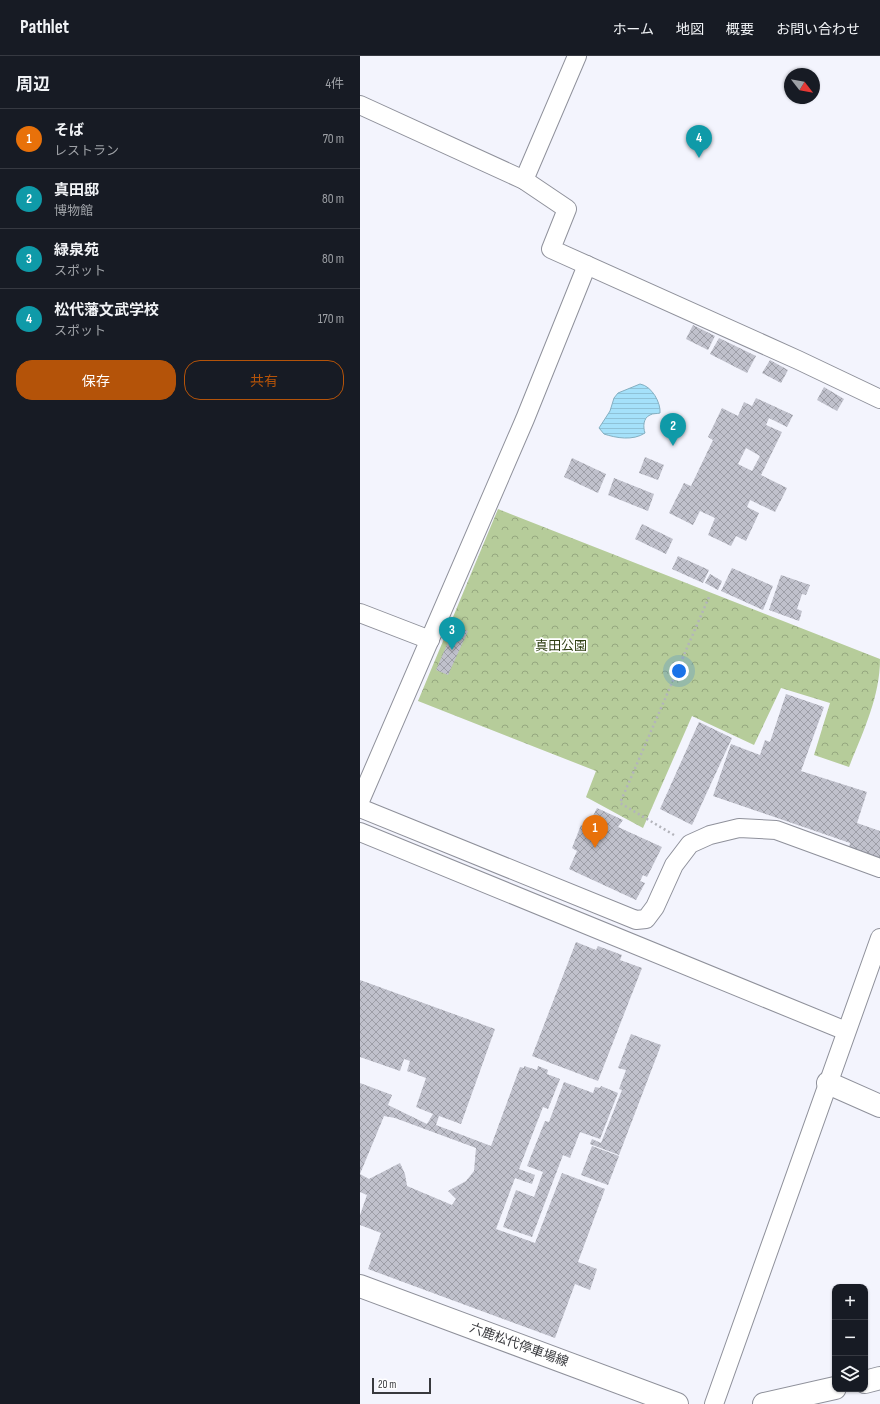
<!DOCTYPE html>
<html lang="ja">
<meta charset="utf-8">
<style>
body{margin:0;font-family:"Sofia Sans Condensed","Noto Sans JP",sans-serif;background:#242831;color:#f1f3f6}
.controls{position:absolute;right:12px;bottom:12px;display:grid;overflow:hidden;border-radius:8px;box-shadow:0 1px 3px #0004}
.controls button{width:36px;height:36px;display:grid;place-items:center;padding:0;border:0;border-bottom:1px solid #363941;background:#171b24;color:#f1f3f6;font:20px sans-serif}
.compass{position:absolute;left:424px;top:12px;width:36px;height:36px;border-radius:50%;background:#171b24;box-shadow:0 1px 3px #0004;rotate:121deg}
.scale{position:absolute;left:12px;bottom:10px;width:59px;box-sizing:border-box;padding-left:4px;border:2px solid #38393d;border-top:0;font-size:11px;line-height:14px;white-space:nowrap;color:#38393d;-webkit-text-stroke:3px #fff;paint-order:stroke}
.you{position:absolute;left:319px;top:615px;width:14px;height:14px;margin:-10px;border:3px solid #fff;border-radius:50%;background:#1a73e8;box-shadow:0 0 0 6px #1a73e833}
.badge{display:grid;place-items:center;width:26px;height:26px;border-radius:50%;background:#b45309;color:#fff;font-size:13px;font-weight:700}
.pin{position:absolute;translate:-50% -33px;filter:drop-shadow(0 1px 2px #0008)}
.pin::after{content:'';position:absolute;top:21px;width:14px;height:12px;background:inherit;clip-path:polygon(0 0,100% 0,50% 100%)}
.list{margin:0;padding:0;list-style:none}
h2{display:flex;justify-content:space-between;align-items:center;height:52px;margin:0;padding:0 16px;font-size:17px}
h2 small{font-size:13px;font-weight:400;color:#9ea1a6}
.list li{display:grid;grid-template-columns:26px 1fr auto;gap:12px;align-items:center;box-sizing:border-box;height:60px;padding:0 16px;border-top:1px solid #363941}
.list b{display:block;font-size:15px;white-space:nowrap}
.list p{margin:0;font-size:13px;white-space:nowrap;color:#9ea1a6}
.list em{font-size:13px;font-style:normal;color:#9ea1a6}
.actions{display:flex;gap:8px;padding:12px 16px}
.actions a{flex:1;padding:9px 0;border:1px solid #b45309;border-radius:16px;text-align:center;font-size:14px;color:#b45309}
.actions .main{background:#b45309;color:#fff}
.icon{flex:none;width:22px;height:22px;fill:none;stroke:currentColor;stroke-width:2;stroke-linecap:round;stroke-linejoin:round}
.map{position:relative;flex:none;width:520px;height:1348px;overflow:hidden}
header{display:flex;align-items:center;gap:24px;box-sizing:border-box;height:56px;padding:0 20px;background:#171b24;border-bottom:1px solid #363941}
header strong{font-size:19px}
nav{display:flex;gap:22px;margin-inline-start:auto;font-size:14px}
main{display:flex}
aside{flex:1;background:#171b24}
.map>svg:first-child{display:block}
.park{fill:url(#park-crowns)}
.water{fill:url(#water-rules);stroke:#84afc1}
.building{fill:url(#building-cross-hatch);fill-rule:evenodd}
.lines{fill:none;stroke-linecap:round;stroke-linejoin:round}
.street-casing{stroke:#8f919b;stroke-width:20}
.secondary-casing{stroke:#8f919b;stroke-width:24}
.path{stroke:#b3b4bb;stroke-width:2.5;stroke-dasharray:2 3;stroke-linecap:butt}
.street{stroke:#fff;stroke-width:18}
.secondary{stroke:#fff;stroke-width:22}
.labels{text-anchor:middle;dominant-baseline:central;stroke-width:3.5;stroke-linejoin:round;paint-order:stroke}
.park-label{font-size:13px;fill:#2f3f13;stroke:#fff}
.street-label{font-size:13px;fill:#38393d;stroke:#fff}
</style>
<header>
<strong>Pathlet</strong>
<nav><a>ホーム</a><a>地図</a><a>概要</a><a>お問い合わせ</a></nav>
</header>
<main>
<aside>
<h2>周辺<small>4件</small></h2>
<ul class="list">
<li><span class="badge" style="background:#e8710a">1</span><div><b>そば</b><p>レストラン</p></div><em>70 m</em></li>
<li><span class="badge" style="background:#0f9aa8">2</span><div><b>真田邸</b><p>博物館</p></div><em>80 m</em></li>
<li><span class="badge" style="background:#0f9aa8">3</span><div><b>緑泉苑</b><p>スポット</p></div><em>80 m</em></li>
<li><span class="badge" style="background:#0f9aa8">4</span><div><b>松代藩文武学校</b><p>スポット</p></div><em>170 m</em></li>
</ul>
<div class="actions"><a class="main">保存</a><a>共有</a></div>
</aside>
<div class="map">
<svg width="520" height="1348" viewBox="0 0 520 1348">
<defs>
<pattern id="park-crowns" width="20" height="18" patternUnits="userSpaceOnUse"><rect width="20" height="18" fill="#b6cc9a"/><path d="M2 6a3 3 0 1 1 6 0M12 15a3 3 0 1 1 6 0" fill="none" stroke="#95a77f"/></pattern>
<pattern id="water-rules" width="6" height="5" patternUnits="userSpaceOnUse"><rect width="6" height="5" fill="#a5e1fa"/><path d="M0 2.5h6" fill="none" stroke="#8fc2d7"/></pattern>
<pattern id="building-cross-hatch" width="8" height="8" patternUnits="userSpaceOnUse"><rect width="8" height="8" fill="#c0c1cc"/><path d="M0 0l8 8M0 8l8-8" fill="none" stroke="#9d9ea7"/></pattern>
</defs>
<rect width="100%" height="100%" fill="#f3f4fd"/>
<path class="park" d="M138,453L520,603C520,641 503,676 489,711L454,699L470,647L421,632L394,689L332,660L283,772L226,741L236,715L58,645Z"/>
<path class="water" d="M280,328C292,330 301,347 300,357C297,358 293,357 290,359C283,362 283,371 285,377C273,385 256,382 244,378L239,372L250,355L254,342L258,337Z"/>
<g class="building">
<polygon points="333,269 355,280 348,294 326,283"/>
<polygon points="359,282 396,300 387,317 350,298"/>
<polygon points="410,304 428,314 421,327 402,317"/>
<polygon points="464,331 484,343 477,355 457,344"/>
<path d="M396,342L433,359L427,371L409,362L406,369L422,376L401,419L427,432L415,456L390,444L387,451L399,457L386,485L376,480L371,490L348,479L355,462L340,455L333,469L309,457L324,427L331,430L353,384L348,381L362,352L378,360L384,346L392,350ZM386,392L400,400L392,415L378,408Z"/>
<polygon points="285,401 304,409 298,424 279,417"/>
<polygon points="212,402 246,418 238,437 204,421"/>
<polygon points="254,422 294,438 288,455 248,439"/>
<polygon points="282,468 313,483 306,498 275,483"/>
<polygon points="318,500 349,514 343,527 312,513"/>
<polygon points="372,512 413,530 403,554 361,535"/>
<polygon points="350,518 362,525 358,534 345,527"/>
<polygon points="421,519 450,529 446,539 442,538 437,553 442,555 439,565 409,554"/>
<polygon points="95,570 108,575 88,619 76,614"/>
<polygon points="426,638 464,651 441,715 507,736 497,767 520,775 520,802 489,791 490,787 353,740 371,688 400,699 405,684 410,686"/>
<polygon points="339,666 372,682 332,769 300,753"/>
<polygon points="237,752 263,764 258,771 302,791 287,821 283,819 280,825 285,827 276,844 209,813 217,795 212,792 221,769 227,772"/>
<polygon points="216,886 236,894 238,890 262,899 260,904 282,912 238,1025 172,1000"/>
<path d="M0,924L135,973L101,1068L79,1060L76,1069L131,1090L160,1011L164,1012V1010L177,1014L178,1010L188,1014L187,1018L200,1023L188,1053L183,1051L159,1113L175,1119L172,1128L155,1122L136,1173L175,1187L202,1117L245,1133L218,1206L237,1213L230,1234L215,1228L195,1282L8,1213L21,1177L0,1169V1159L7,1139L0,1136V1027L32,1039L28,1049L67,1068L73,1058L56,1051L66,1022L47,1015L50,1005L44,1003L40,1015L0,1001ZM24,1060L35,1062L116,1092L114,1115L106,1125L88,1135L96,1143L92,1149L47,1130L45,1118L40,1107L9,1123L0,1118Z"/>
<polygon points="271,978 301,989 259,1099 230,1088 232,1083 241,1087 262,1034 259,1033 266,1014 258,1012"/>
<polygon points="204,1026 233,1037 235,1031 240,1032 241,1030 258,1037 240,1083 220,1076 210,1102 203,1099 172,1181 143,1171 156,1134 174,1141 183,1116 167,1110 185,1065 189,1066"/>
<polygon points="232,1090 259,1100 248,1129 221,1119"/>
</g>
<g class="lines">
<g class="street-casing">
<g id="street">
<polyline points="0,49 164,124 207,153 191,193 438,304 520,343"/>
<polyline points="164,124 217,0"/>
<polyline points="0,557 70,584"/>
<polyline points="0,745 165,363 227,209"/>
<polyline points="0,752 276,864 286,863 295,851 314,809 330,788 350,779 379,772 416,774 520,812"/>
<polyline points="0,776 486,975"/>
<polyline points="354,1348 520,882"/>
</g>
</g>
<g class="secondary-casing">
<g id="secondary">
<polyline points="468,1027 520,1050"/>
<polyline points="0,1230 317,1348"/>
<polyline points="505,1326 520,1322"/>
<polyline points="404,1348 475,1332"/>
</g>
</g>
<polyline class="path" points="314,779 260,747 349,541"/>
<use href="#street" class="street"/>
<use href="#secondary" class="secondary"/>
</g>
<g class="labels">
<g class="park-label">
<text x="201" y="590">真田公園</text>
</g>
<g class="street-label">
<text transform="translate(159 1289) rotate(20)">六鹿松代停車場線</text>
</g>
</g>
</svg>
<div class="controls">
<button>+</button>
<button>−</button>
<button><svg class="icon" aria-label="layers" viewBox="0 0 24 24"><path d="M12 4l9 5-9 5-9-5zM3 14l9 5 9-5"/></svg></button>
</div>
<svg class="compass" viewBox="-18 -18 36 36"><path d="M0-13l5 13h-10z" fill="#e53935"/><path d="M0 13l5-13h-10z" fill="#9ea1a6"/></svg>
<div class="scale">20 m</div>
<div class="you"></div>
<div class="pin badge" style="left:235px;top:792px;background:#e8710a">1</div>
<div class="pin badge" style="left:313px;top:390px;background:#0f9aa8">2</div>
<div class="pin badge" style="left:92px;top:594px;background:#0f9aa8">3</div>
<div class="pin badge" style="left:339px;top:102px;background:#0f9aa8">4</div>
</div>
</main>
